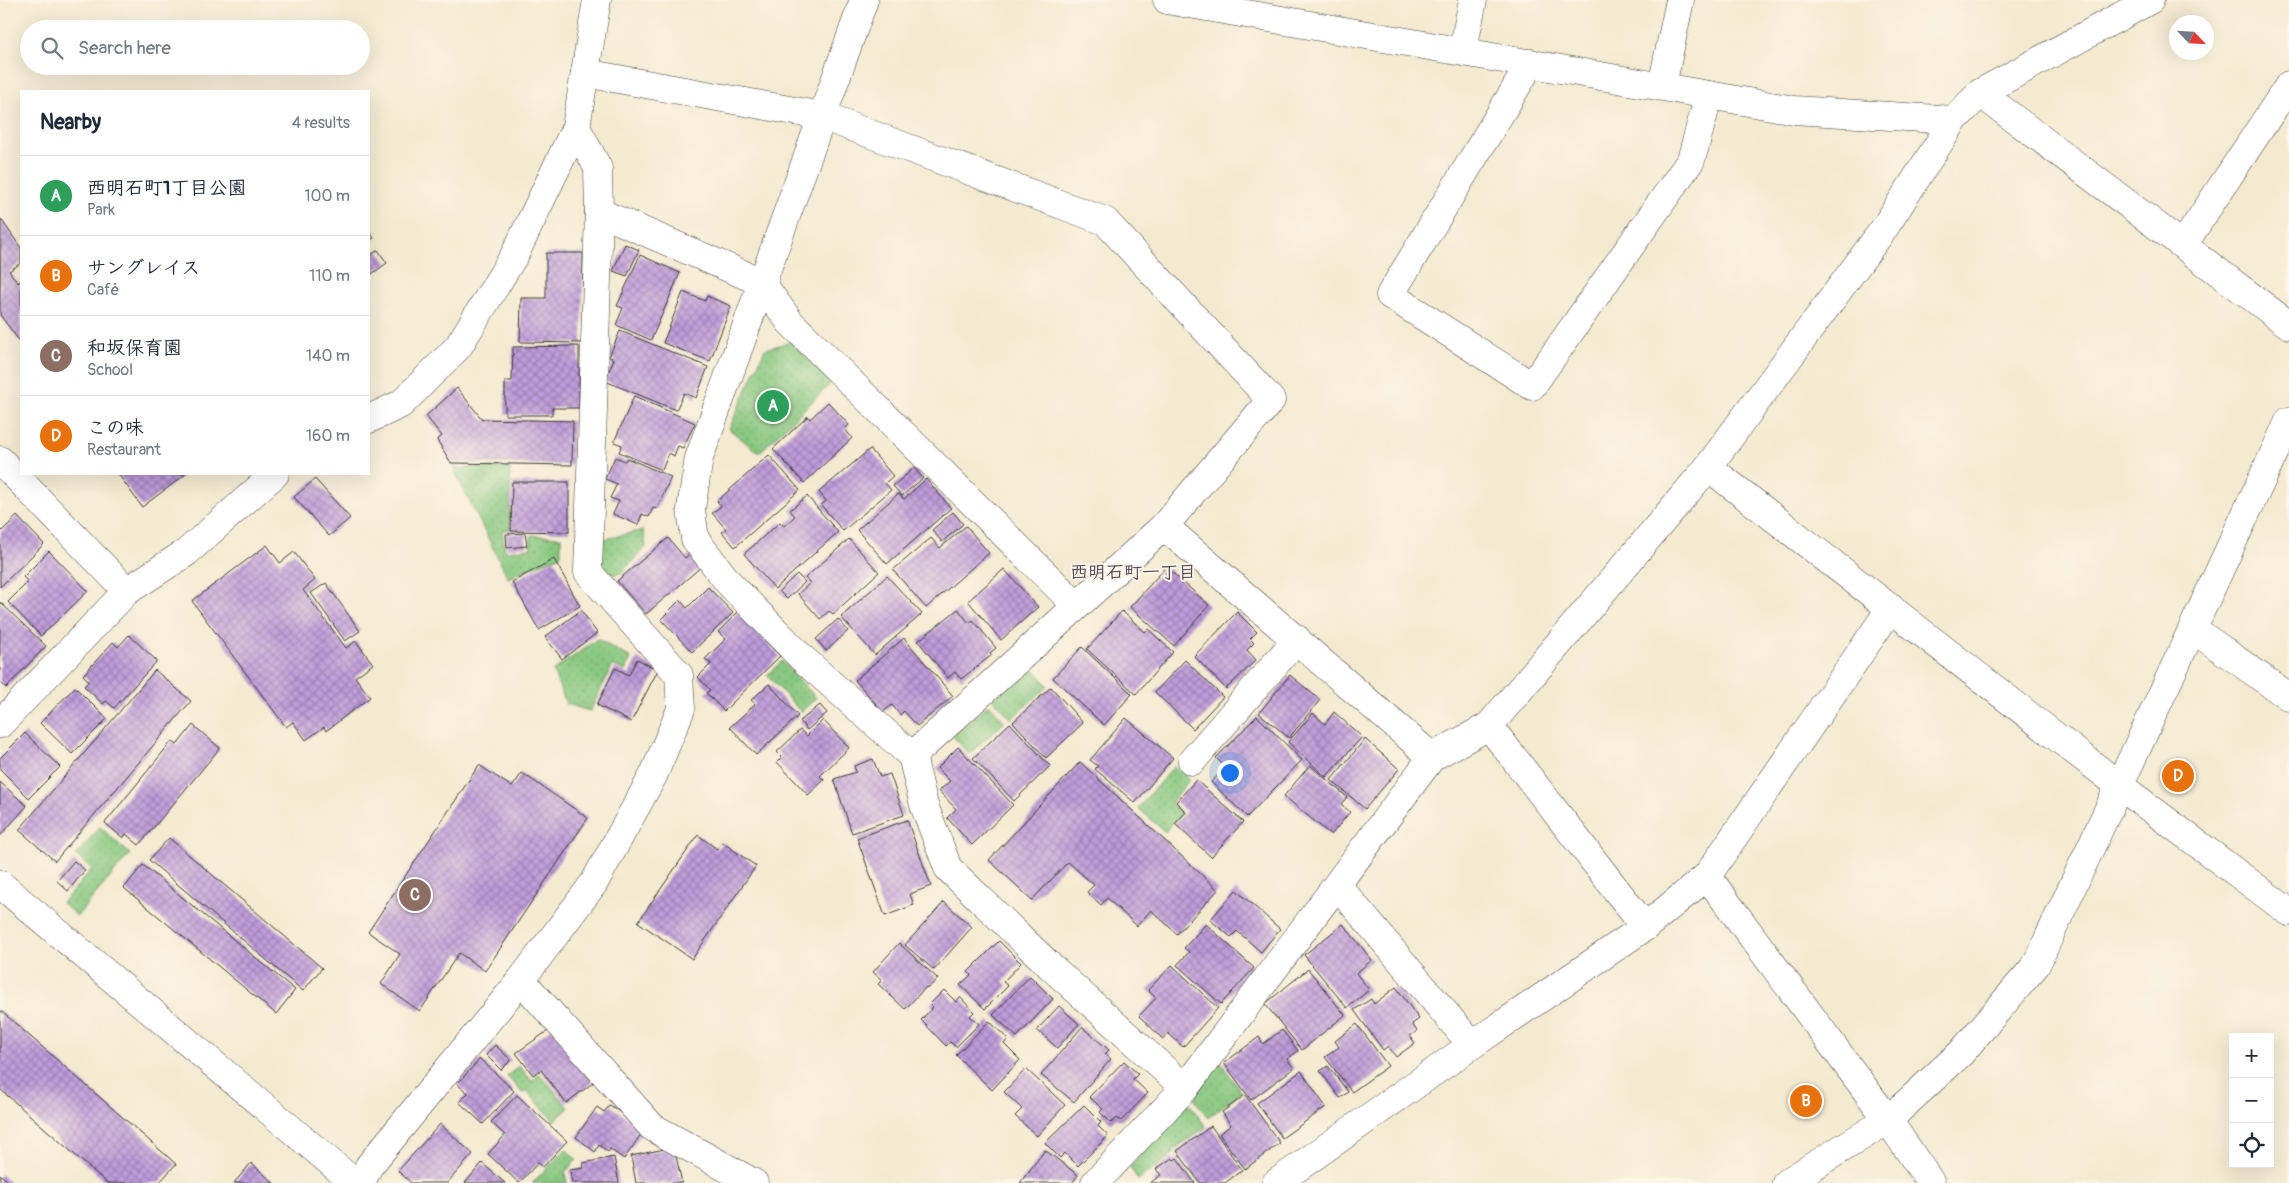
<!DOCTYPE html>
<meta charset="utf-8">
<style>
body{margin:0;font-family:Pangolin,"Klee One",sans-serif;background:#f2f2f3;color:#1f2937}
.controls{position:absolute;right:15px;bottom:15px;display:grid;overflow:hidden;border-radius:0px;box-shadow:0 5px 20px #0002}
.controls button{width:45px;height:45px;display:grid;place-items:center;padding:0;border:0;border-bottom:1px solid #e0e1e3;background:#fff;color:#1f2937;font:25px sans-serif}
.compass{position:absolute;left:2169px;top:15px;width:45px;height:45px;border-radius:50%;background:#fff;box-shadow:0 5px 20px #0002;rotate:115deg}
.you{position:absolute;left:1229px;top:772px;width:18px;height:18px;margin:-12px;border:4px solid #fff;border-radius:50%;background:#1a73e8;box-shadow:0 0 0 8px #1a73e833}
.badge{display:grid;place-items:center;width:32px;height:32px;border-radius:50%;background:#1f6fb2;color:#fff;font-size:16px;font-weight:700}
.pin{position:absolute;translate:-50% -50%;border:2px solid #fff;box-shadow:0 1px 5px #0006}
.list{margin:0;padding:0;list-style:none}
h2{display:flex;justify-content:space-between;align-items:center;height:65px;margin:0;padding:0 20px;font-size:21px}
h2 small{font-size:16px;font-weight:400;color:#747a83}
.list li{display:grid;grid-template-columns:32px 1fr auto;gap:15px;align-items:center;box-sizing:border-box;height:80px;padding:0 20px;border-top:1px solid #e0e1e3}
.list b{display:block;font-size:19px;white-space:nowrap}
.list p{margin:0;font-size:16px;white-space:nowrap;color:#747a83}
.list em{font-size:16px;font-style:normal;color:#747a83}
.icon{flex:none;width:28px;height:28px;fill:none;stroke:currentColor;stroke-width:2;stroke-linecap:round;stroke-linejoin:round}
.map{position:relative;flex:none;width:2289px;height:1183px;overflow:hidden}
.search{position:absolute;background:#fff;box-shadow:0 5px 20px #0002;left:20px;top:20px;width:350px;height:55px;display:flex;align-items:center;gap:12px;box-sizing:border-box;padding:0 18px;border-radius:28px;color:#747a83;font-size:19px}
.panel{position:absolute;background:#fff;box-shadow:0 5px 20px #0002;left:20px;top:90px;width:350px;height:385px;border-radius:0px}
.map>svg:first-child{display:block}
.park{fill:url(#park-dots);stroke:#52724e}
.building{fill:url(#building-cross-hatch)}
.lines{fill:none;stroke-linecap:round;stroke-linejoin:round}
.minor-casing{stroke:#3c3b37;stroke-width:29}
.minor{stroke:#fff;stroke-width:28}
.labels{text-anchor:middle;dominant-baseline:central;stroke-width:4;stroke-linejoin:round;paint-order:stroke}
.neighbourhood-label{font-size:18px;font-weight:bold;fill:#55485e;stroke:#fcf5e5}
</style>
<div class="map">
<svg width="2289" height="1183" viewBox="0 0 2289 1183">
<defs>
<pattern id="park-dots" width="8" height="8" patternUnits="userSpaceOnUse" patternTransform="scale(1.25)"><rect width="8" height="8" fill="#88c880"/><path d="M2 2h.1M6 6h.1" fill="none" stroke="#75ab6e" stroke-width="1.8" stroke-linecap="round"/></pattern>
<pattern id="building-cross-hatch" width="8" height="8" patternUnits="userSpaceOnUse" patternTransform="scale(1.25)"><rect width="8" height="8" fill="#bf9bda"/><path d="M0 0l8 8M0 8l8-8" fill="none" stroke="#9a7eb0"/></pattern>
</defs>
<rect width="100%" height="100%" fill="#fcf5e5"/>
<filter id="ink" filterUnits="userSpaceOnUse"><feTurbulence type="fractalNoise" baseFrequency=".02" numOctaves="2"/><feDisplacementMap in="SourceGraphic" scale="10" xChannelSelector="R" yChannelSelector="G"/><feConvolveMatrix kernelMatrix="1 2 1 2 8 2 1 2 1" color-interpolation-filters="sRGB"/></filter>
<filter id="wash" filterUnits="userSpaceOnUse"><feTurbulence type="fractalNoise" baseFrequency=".0096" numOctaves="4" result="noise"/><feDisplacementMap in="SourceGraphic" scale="20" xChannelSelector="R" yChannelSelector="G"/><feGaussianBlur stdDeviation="1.12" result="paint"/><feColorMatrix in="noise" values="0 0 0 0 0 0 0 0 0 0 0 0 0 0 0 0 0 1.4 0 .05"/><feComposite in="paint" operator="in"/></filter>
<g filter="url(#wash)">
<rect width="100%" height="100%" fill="#f4ead1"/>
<g class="park">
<polygon points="791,342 831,383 759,453 729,429 765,349"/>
<polygon points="453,468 510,468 510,530 502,530 505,551 531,548 531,535 561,537 561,555 508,578"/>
<polygon points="643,530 646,547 621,573 604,576 600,562 601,540"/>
<polygon points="597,639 631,658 625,671 613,665 590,711 566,704 553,671"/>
<polygon points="782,661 816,698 801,712 767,675"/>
<polygon points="1031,666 1048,686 1011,719 993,698"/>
<polygon points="989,704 1005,722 969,754 953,736"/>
<polygon points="1174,766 1190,779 1171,803 1182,813 1165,832 1138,808"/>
<polygon points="100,827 130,854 77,916 62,903 92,869 76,855"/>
<polygon points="1221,1063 1241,1092 1208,1118 1193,1097"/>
<polygon points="519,1066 532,1081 540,1074 569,1108 554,1121 527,1091 522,1093 507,1076"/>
<polygon points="1189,1103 1206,1127 1173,1150 1175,1153 1138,1180 1130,1167"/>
<polygon points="566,1149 577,1160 565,1172 567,1183 532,1183"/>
</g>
<g id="blocks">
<g class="building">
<polygon points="1,219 21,248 21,263 9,271 18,283 21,280 21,343 0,315"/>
<polygon points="369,231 374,238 369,241"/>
<polygon points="625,244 639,250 627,276 613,271"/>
<polygon points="378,250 387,263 369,276 369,256"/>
<polygon points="546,253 583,253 582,343 520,342 521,298 546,298"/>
<polygon points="640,255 680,273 651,340 616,325 623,308 617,306"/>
<polygon points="683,292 705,301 707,296 731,306 710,361 663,343"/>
<polygon points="620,331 708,367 696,398 684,393 676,410 605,381 614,359 609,357"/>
<polygon points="579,346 579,408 552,408 552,415 505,415 505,381 512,381 513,347"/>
<polygon points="457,388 482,419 573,421 572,465 451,463 437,440 442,436 426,416"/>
<polygon points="634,396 695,423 683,448 678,446 674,456 669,453 662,470 619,452 622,445 614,442"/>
<polygon points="828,402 849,425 845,429 852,438 804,483 773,449 808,416 810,419"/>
<polygon points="870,449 893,476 885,483 891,490 843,531 821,505 826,501 819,492"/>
<polygon points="769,455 800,490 735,547 722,532 726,529 712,513 721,506 717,501"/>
<polygon points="615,457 625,461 627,458 671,477 657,509 653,508 649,517 642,514 638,525 613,514 619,501 610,498 617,484 605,479"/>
<polygon points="914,468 923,478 902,496 893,486"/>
<polygon points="118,474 186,474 142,507"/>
<polygon points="315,479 350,518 329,536 294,497"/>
<polygon points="926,479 951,508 887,564 857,530 898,494 904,499"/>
<polygon points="512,482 569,482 569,532 511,531"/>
<polygon points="807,496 838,532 775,589 744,554 780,522 784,526 795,516 790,510"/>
<polygon points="953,512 963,524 942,542 932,530"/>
<polygon points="17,516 44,544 0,587 0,533"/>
<polygon points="966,526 989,553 926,608 893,570 931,538 940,548"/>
<polygon points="525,533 527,546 507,548 506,534"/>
<polygon points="668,538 685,558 690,554 701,567 646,614 617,581"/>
<polygon points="849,539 879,572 833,614 829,611 820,619 798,594 810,583 805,578"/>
<polygon points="267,545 280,563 294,552 315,580 303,590 346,648 356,641 373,664 355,677 370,697 326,731 324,727 306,740 293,722 286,727 192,601"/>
<polygon points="49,551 88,591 41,636 8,602 28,582 23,577"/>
<polygon points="554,559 580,606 539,630 512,582"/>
<polygon points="1166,567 1209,605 1174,646 1130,607"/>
<polygon points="1004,569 1038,607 1001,640 968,601"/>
<polygon points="797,574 805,582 787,599 779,591"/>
<polygon points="887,576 922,614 875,655 841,617"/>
<polygon points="326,583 360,631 345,641 311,593"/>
<polygon points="708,587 733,613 692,652 661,619 680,600 687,608"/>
<polygon points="0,602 46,646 6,688 0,682"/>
<polygon points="958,609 969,623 973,620 996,648 990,653 992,655 961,679 955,672 948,678 918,641"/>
<polygon points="581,610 597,633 562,659 545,637"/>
<polygon points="1122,611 1145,632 1148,629 1173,652 1136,694 1087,649"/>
<polygon points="738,612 780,656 724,711 706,693 710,690 698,677 711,664 705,659 726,639 718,632"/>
<polygon points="1237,612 1257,632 1250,639 1254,643 1247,650 1256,660 1226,689 1194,656"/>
<polygon points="838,619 848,631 826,651 816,639"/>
<polygon points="129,635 157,661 114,708 106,701 103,704 84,686 89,681 83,675 113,642 118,647"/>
<polygon points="904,638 953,696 917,726 904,711 900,715 892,705 883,712 855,680"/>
<polygon points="1082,647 1132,694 1104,725 1053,678"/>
<polygon points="637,659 658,670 631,722 597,705 615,668 629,675"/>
<polygon points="1185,660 1223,697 1193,729 1155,692"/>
<polygon points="155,670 191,701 55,861 19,830"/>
<polygon points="1290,675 1320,700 1289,738 1259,713"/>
<polygon points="769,684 798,716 756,755 730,727 755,704 751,700"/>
<polygon points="75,687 107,719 72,754 40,723"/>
<polygon points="1051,687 1083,723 1046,758 1013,722"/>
<polygon points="820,705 827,713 807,730 800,721"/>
<polygon points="1334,712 1362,737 1326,777 1288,742 1313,713 1325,724"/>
<polygon points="1257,716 1302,760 1247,817 1211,782 1226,768 1216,758"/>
<polygon points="1126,718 1173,758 1135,803 1095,769 1098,766 1090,760"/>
<polygon points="823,720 849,748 820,776 824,780 808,795 777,762 782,757 777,752 800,730 807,736"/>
<polygon points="1010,723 1050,766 1014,801 973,758"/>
<polygon points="193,725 220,748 139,845 126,834 123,838 105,823 172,741 177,745"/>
<polygon points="25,733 60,767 29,798 0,769 0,758"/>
<polygon points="1365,739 1399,769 1365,809 1331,780"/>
<polygon points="958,747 1013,805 972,845 947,818 956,809 939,791 950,781 937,768"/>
<polygon points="873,759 880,777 890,774 904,815 852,833 834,779 856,772 854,766"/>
<polygon points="1080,762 1218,890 1177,934 1151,910 1137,926 1107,898 1101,905 1087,892 1094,885 1068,862 1032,900 989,860"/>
<polygon points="479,765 512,787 522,773 588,818 485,971 459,953 420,1011 381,984 400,954 368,932"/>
<polygon points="1310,765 1347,797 1341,804 1350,812 1331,835 1284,796"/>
<polygon points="1196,780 1243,822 1211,857 1175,824 1186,812 1176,802"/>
<polygon points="0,782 27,806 0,836"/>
<polygon points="907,820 931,886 910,894 914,905 885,916 857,838"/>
<polygon points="698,835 717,849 722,842 756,866 692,959 638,922"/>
<polygon points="169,838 322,968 303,991 149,860"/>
<polygon points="74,861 85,870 68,891 57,881"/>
<polygon points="143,865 295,990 276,1014 124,888"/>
<polygon points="1236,890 1280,929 1261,952 1237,931 1231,937 1210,920"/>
<polygon points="944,902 972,927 934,970 905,945"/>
<polygon points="1206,924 1254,968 1221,1004 1177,965 1189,952 1184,948"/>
<polygon points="1343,924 1372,960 1356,973 1369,990 1347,1008 1304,955"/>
<polygon points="999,941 1021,963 1003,982 1008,986 985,1009 960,985 971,975 968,972"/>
<polygon points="899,943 938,979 928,988 926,987 905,1009 878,984 882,980 873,972"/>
<polygon points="1172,965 1218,1008 1183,1047 1168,1033 1163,1039 1139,1016 1156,998 1148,990"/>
<polygon points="1308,969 1345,1015 1302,1050 1265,1004"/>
<polygon points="1030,976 1053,999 1017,1037 993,1015"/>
<polygon points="1396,987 1419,1019 1412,1024 1417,1031 1410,1036 1415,1043 1396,1057 1388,1046 1383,1050 1354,1010 1371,999 1374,1004"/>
<polygon points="944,990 956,1002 960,997 974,1012 970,1016 979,1024 956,1047 950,1042 946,1046 921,1020 933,1007 930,1004"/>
<polygon points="1059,1006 1079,1024 1057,1048 1037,1030"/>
<polygon points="0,1010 176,1164 159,1183 107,1183 0,1089"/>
<polygon points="989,1021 1008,1039 1004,1044 1020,1060 992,1090 956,1055"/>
<polygon points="1357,1024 1388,1066 1352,1092 1325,1057 1339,1047 1335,1041"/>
<polygon points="1082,1027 1109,1050 1105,1054 1111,1059 1074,1102 1041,1075"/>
<polygon points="552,1028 593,1083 566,1103 541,1070 533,1075 516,1053"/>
<polygon points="1282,1030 1298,1051 1287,1059 1294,1068 1251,1100 1224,1063 1259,1037 1263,1044"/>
<polygon points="495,1045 511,1060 501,1070 486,1055"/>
<polygon points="480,1059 514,1091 483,1124 459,1102 468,1093 457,1084"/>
<polygon points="1124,1061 1138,1074 1133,1079 1148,1093 1121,1121 1117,1118 1111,1123 1100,1112 1103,1109 1089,1097"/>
<polygon points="1328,1066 1348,1092 1340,1098 1320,1071"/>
<polygon points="1026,1069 1065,1105 1037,1136 1015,1116 1022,1109 1004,1092"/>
<polygon points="1301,1071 1326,1107 1282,1138 1257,1103"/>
<polygon points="517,1095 567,1141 543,1167 538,1163 519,1183 488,1154 505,1135 491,1122"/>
<polygon points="1245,1095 1280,1143 1245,1169 1219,1134 1231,1125 1222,1112"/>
<polygon points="610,1105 637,1125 642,1133 624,1159 610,1149 608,1152 599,1145 595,1152 576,1137 597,1107 604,1112"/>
<polygon points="1084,1105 1101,1122 1098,1126 1108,1136 1078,1166 1065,1153 1060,1158 1045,1143"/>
<polygon points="440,1124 473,1154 447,1183 411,1183 398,1171"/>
<polygon points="1211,1126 1242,1170 1225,1183 1200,1183 1177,1151"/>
<polygon points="674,1147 682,1183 636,1183 631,1156"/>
<polygon points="1045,1150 1078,1175 1072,1183 1020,1183"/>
<polygon points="614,1157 619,1183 572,1183 570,1170 584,1168 583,1163"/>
<polygon points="1172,1158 1174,1160 1177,1158 1195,1183 1150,1183 1161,1175 1156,1169"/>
<polygon points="251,1163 274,1183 234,1183"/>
<polygon points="482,1163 505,1183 465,1183"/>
<polygon points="0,1174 10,1183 0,1183"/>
</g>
</g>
</g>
<g filter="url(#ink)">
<use href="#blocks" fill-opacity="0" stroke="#3c3b37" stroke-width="1"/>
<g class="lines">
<g class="minor-casing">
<g id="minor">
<polyline points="864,0 699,458 691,509 695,539 728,582 803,659 912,756 924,805 948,868 1049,965 1185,1088"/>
<polyline points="1167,0 1794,110 1954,120"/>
<polyline points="1463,50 1473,0"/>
<polyline points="1531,63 1390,295 1532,386 1691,160 1709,95"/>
<polyline points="585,73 822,116 1105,221 1271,400 1164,526 1077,606 790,322 761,282 599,212"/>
<polyline points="1662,86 1680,0"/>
<polyline points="1980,93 2289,325"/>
<polyline points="2183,245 2289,85"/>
<polyline points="369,419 401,404 458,347 515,254 576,127 597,0"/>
<polyline points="0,460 127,591"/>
<polyline points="1708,467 2120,786 2289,912"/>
<polyline points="1164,526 1432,757"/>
<polyline points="2193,629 2289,697"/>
<polyline points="0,724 127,591 187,552 275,474"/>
<polyline points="1489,726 1645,927 1707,876 1888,1120 1931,1183"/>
<polyline points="912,756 1077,606"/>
<polyline points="1192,761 1297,639"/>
<polyline points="1707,876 1891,608"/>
<polyline points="0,884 355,1183"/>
<polyline points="1337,885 1472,1045"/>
<polyline points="521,980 652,1127 754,1183"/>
<polyline points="361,1183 369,1166 521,980 594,883 654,774 681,709 679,675 588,572 599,212 598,168 576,127"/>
<polyline points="1095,1183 1185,1088 1432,757 1489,726 1708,467 1883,230 1954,120 1980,93 2150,0"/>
<polyline points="1276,1183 1472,1045 1645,927"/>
<polyline points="1786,1183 1888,1120 1961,1053 2036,965 2289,421"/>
</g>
</g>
<use href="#minor" class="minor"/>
</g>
</g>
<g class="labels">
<g class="neighbourhood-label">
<text x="1133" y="572">西明石町一丁目</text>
</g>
</g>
</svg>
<div class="controls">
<button>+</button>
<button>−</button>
<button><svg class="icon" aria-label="locate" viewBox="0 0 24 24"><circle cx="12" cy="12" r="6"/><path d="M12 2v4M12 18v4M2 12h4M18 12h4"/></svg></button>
</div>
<svg class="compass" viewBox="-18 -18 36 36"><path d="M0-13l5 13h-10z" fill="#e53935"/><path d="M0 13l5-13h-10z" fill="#747a83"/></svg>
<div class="you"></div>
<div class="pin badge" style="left:773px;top:406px;background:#2e9e5b">A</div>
<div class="pin badge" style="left:1806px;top:1101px;background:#e8710a">B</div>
<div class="pin badge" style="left:415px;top:895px;background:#8d6e63">C</div>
<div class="pin badge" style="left:2178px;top:776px;background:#e8710a">D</div>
<div class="search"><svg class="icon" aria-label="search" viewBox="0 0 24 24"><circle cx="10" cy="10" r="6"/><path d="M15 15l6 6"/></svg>Search here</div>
<section class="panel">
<h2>Nearby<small>4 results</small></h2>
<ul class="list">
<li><span class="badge" style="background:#2e9e5b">A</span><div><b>西明石町1丁目公園</b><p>Park</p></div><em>100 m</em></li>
<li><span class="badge" style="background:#e8710a">B</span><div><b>サングレイス</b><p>Café</p></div><em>110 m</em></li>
<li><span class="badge" style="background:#8d6e63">C</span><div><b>和坂保育園</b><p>School</p></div><em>140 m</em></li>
<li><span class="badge" style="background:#e8710a">D</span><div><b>この味</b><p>Restaurant</p></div><em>160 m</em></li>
</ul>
</section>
</div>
